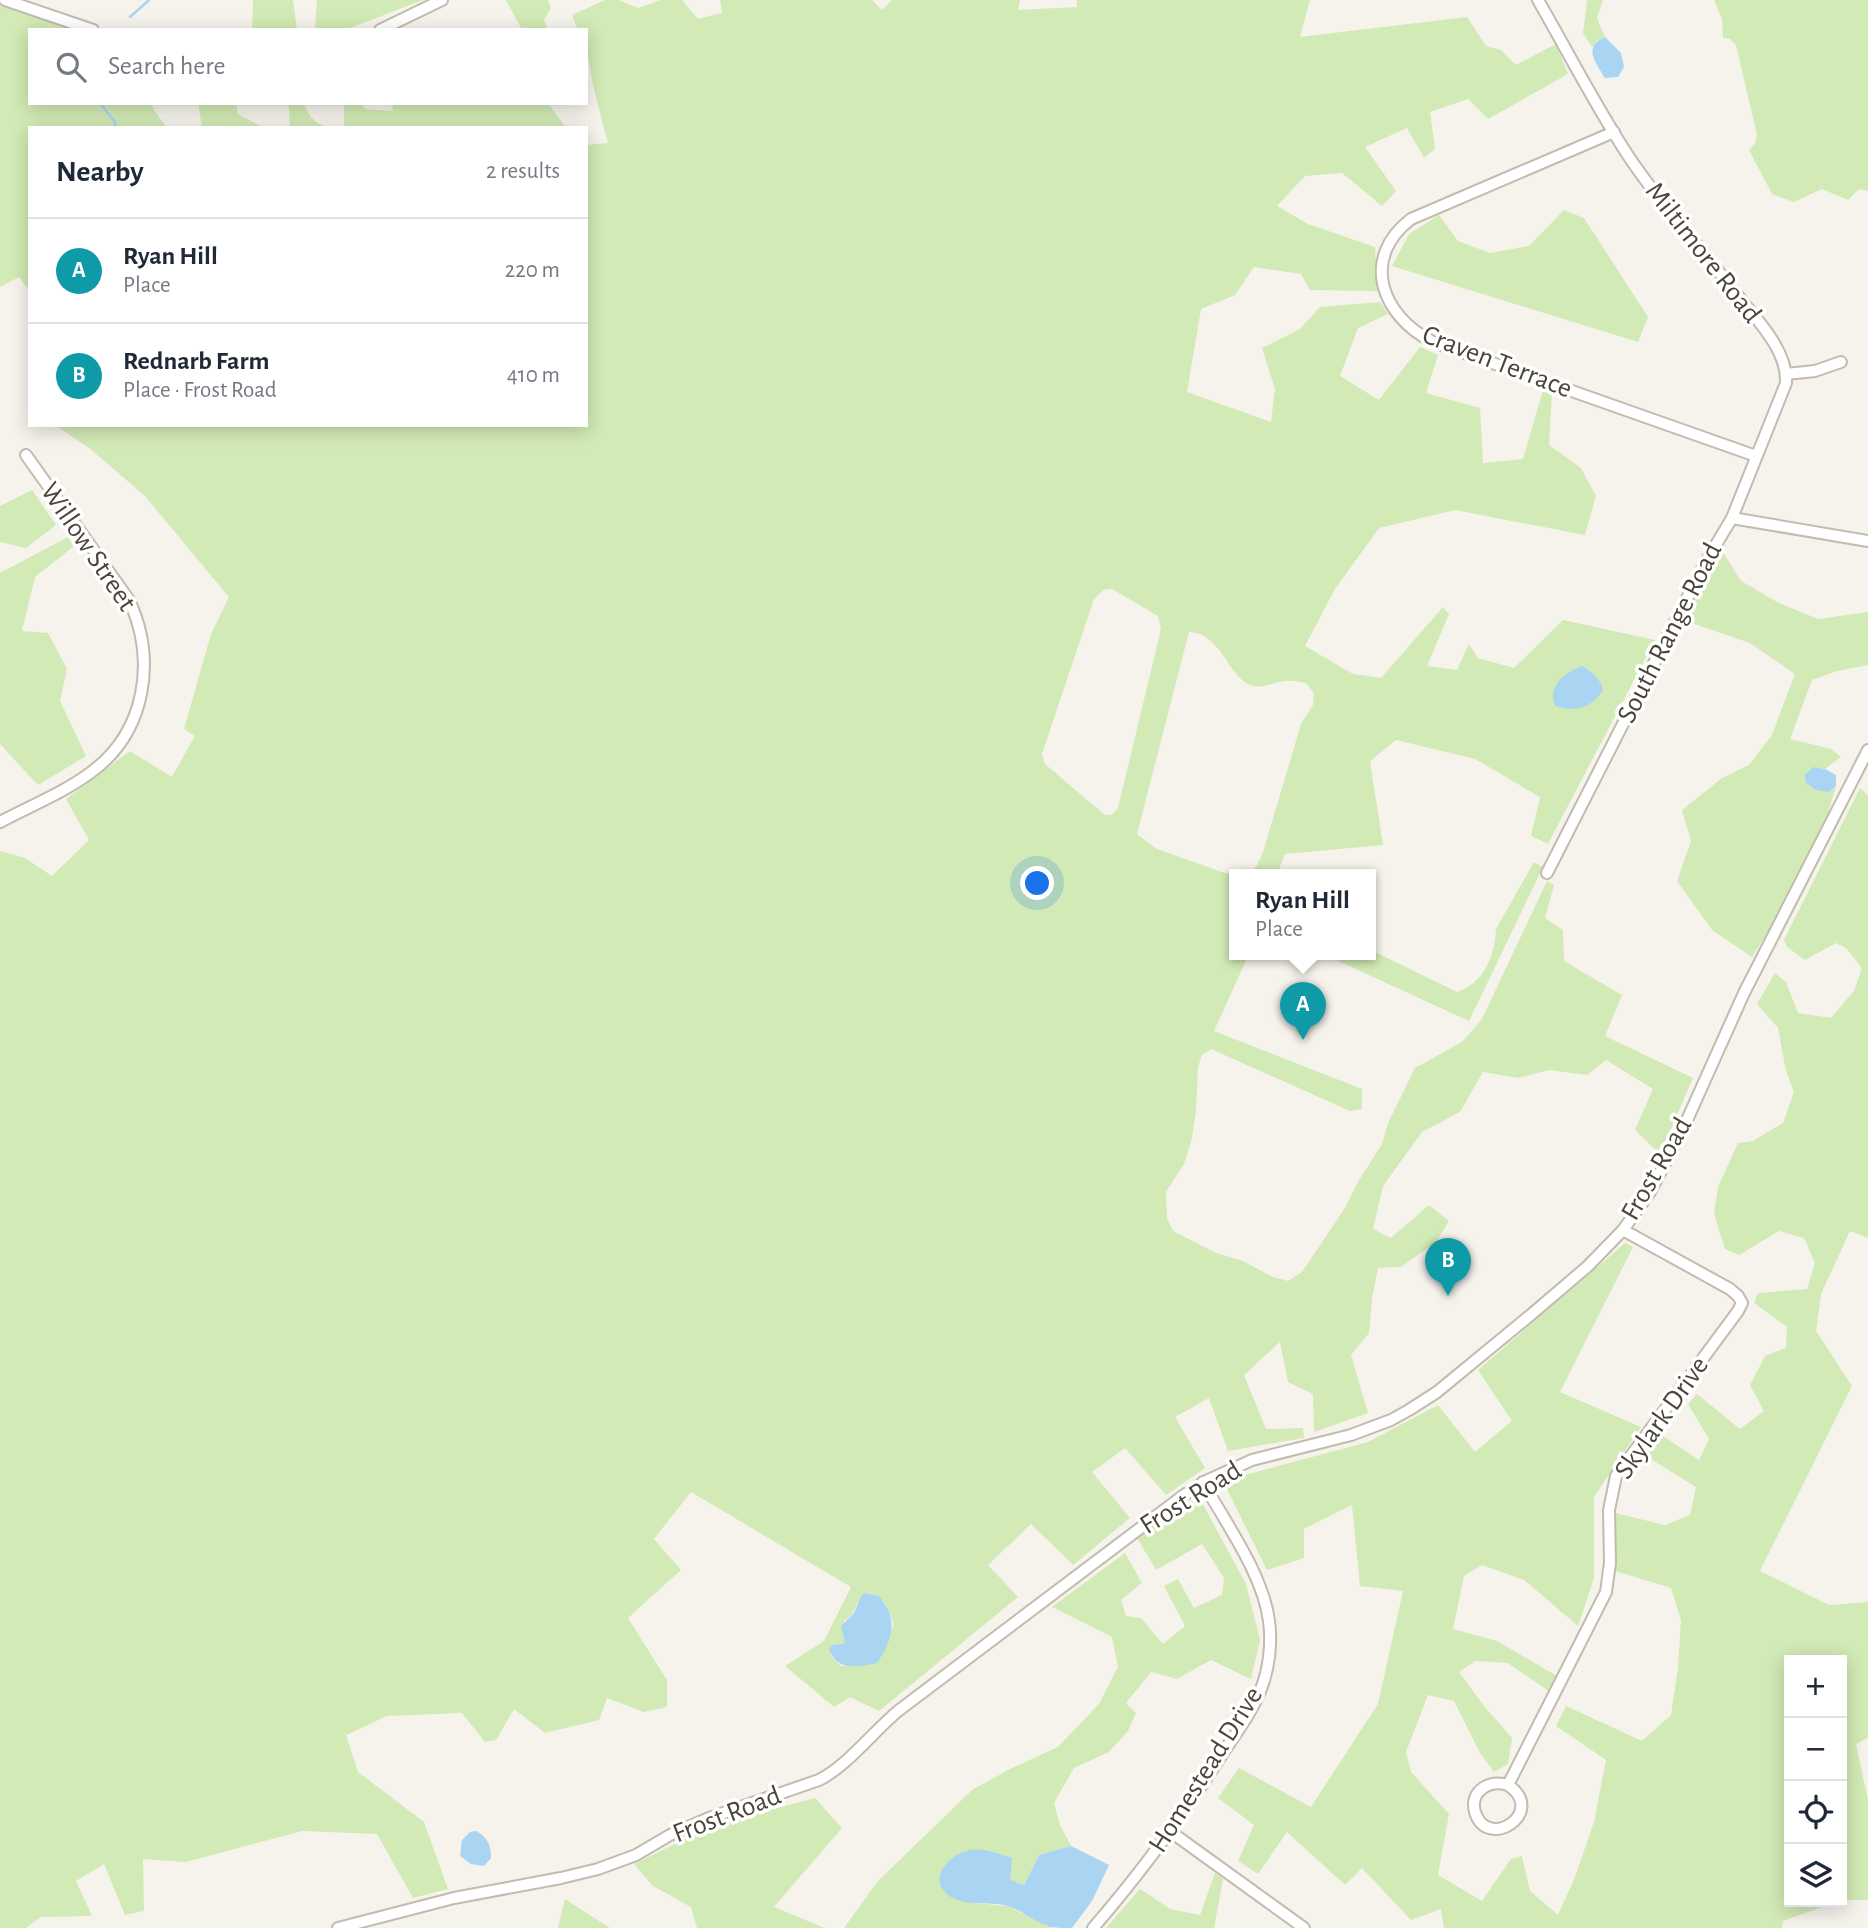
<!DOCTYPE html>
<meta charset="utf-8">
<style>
body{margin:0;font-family:"Alegreya Sans",sans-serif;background:#f2f2f3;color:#1f2937}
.controls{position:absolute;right:21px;bottom:21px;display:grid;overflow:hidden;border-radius:0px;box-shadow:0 4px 18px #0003}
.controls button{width:63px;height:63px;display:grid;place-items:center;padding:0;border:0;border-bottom:2px solid #e0e1e3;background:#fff;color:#1f2937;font:35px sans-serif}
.you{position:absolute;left:1038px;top:884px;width:24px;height:24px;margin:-18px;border:5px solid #fff;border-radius:50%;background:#1a73e8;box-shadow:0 0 0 10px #1a73e833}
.badge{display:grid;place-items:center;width:46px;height:46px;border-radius:50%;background:#fc3f1d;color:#fff;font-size:23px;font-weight:700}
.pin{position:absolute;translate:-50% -58px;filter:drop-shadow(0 2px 4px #0008)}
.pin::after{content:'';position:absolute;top:37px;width:24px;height:21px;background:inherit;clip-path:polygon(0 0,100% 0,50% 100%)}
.popup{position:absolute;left:1229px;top:869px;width:147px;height:91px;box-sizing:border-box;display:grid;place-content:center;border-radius:0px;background:#fff;filter:drop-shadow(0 2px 5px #0005);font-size:23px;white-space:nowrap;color:#747a83}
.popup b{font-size:26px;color:#1f2937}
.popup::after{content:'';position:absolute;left:50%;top:100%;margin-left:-14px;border:14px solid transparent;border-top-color:#fff}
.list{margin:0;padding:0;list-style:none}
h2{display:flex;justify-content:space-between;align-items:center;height:91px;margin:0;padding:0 28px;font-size:30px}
h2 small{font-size:23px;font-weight:400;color:#747a83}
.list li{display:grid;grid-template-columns:46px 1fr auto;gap:21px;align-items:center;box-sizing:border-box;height:105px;padding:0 28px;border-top:2px solid #e0e1e3}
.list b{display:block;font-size:26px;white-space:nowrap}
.list p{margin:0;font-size:23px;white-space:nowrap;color:#747a83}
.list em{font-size:23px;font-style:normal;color:#747a83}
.icon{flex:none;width:38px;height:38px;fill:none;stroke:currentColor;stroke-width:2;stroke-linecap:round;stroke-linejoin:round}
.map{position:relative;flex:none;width:1868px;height:1928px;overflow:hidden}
.search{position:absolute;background:#fff;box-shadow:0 4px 18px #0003;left:28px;top:28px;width:560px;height:77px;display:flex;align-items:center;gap:18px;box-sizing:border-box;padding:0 24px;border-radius:0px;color:#747a83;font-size:26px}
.panel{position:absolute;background:#fff;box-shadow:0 4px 18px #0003;left:28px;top:126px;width:560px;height:301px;border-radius:0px}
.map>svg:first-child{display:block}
.green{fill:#d2eab5;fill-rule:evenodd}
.water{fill:#a9d4f2}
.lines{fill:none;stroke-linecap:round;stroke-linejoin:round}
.stream{stroke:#a9d4f2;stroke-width:2.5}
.minor-casing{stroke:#c2bbae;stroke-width:14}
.minor{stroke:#fff;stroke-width:10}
.labels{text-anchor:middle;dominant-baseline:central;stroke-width:7;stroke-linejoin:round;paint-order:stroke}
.street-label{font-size:28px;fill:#4b4439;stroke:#fff}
</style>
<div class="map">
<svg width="1868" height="1928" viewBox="0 0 1868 1928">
<rect width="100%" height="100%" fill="#f6f3ec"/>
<g class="green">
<polygon points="253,0 293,0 297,30 252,30"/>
<polygon points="317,0 423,0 345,30 315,30"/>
<polygon points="506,0 548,0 551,8 544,20 548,30 522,30"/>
<path d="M605,0H619L638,8L661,0H682L698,19L722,13L720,0H872L882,10L892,0H1020L1018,10L1077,7V0H1310L1300,37L1467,17L1486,46L1501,50L1516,65L1556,44L1568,74L1488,119L1468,99L1430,112L1435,149L1424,158L1407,128L1365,147L1396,191L1382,206L1342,173L1305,176L1277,206L1308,224L1375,247L1378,291L1310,290L1301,274L1254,267L1235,295L1201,309L1187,392L1271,422L1275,389L1262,348L1300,329L1320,307L1380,302L1388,314L1358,328L1340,376L1379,400L1420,347L1438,355L1426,393L1480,408L1483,463L1523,459L1543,390L1552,393L1549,445L1581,468L1596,496L1585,535L1455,510L1379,528L1335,589L1305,646L1353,674L1381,678L1443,607L1449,614L1427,666L1457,670L1469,644L1478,658L1514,668L1563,620L1655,640L1548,844L1531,836L1540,797L1475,759L1396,740L1370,761L1383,845L1285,854L1277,874H1245L1256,867L1263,852L1301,724L1313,705L1314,694L1306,683C1299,682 1292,680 1285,681C1271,682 1262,691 1248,684C1227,673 1220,633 1189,632L1137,834L1157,849L1225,873L1235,874V954H1249L1214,1031L1362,1089V1109L1350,1111L1211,1049L1202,1055L1198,1067L1196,1111L1192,1138L1184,1164L1166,1192L1167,1218L1173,1231L1216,1253L1243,1261L1273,1277L1288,1281L1302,1272L1345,1208L1358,1182L1382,1144L1388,1123L1415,1068L1462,1042L1482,1019L1547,881L1554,885L1545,918L1563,930L1564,961L1622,995L1605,1036L1693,1078L1660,1154L1635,1130L1653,1089L1606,1060L1587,1075L1549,1070L1518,1078L1483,1072L1460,1112L1422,1132L1383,1186L1373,1229L1391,1238L1429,1205L1449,1221L1436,1242L1401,1267L1378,1268L1372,1298L1369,1333L1351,1355L1368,1413L1314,1432L1313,1394L1288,1382L1280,1342L1244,1375L1266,1429L1303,1428L1304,1438L1228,1451L1209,1398L1175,1417L1205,1468L1166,1495L1125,1448L1092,1472L1130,1518L1073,1565L1031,1524L988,1565L1018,1597L879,1711L850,1697L834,1707L785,1666L824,1641L851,1587L691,1492L654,1539L681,1570L628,1618L667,1680V1707L644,1712L607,1698L599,1720L545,1733L514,1709L496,1740L485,1742L462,1713L387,1716L346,1735L358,1772L424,1822L448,1889L413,1898L377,1834L302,1831L186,1862L143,1859L144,1911L125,1915L104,1864L76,1881L92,1916L41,1917L26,1928H0V851L25,858L52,876L89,840L66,799L130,751L172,777L195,736L184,729L211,634L229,597L145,496L89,448L55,425H586V145L608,143C599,109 586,64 586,30H578L572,15ZM1112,589L1158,616L1161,629L1118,808L1113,814L1105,815L1045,764L1042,754L1094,599L1103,590ZM865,1593L879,1596L886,1604L894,1624L877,1662L841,1666L831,1656L837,1644L845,1643L844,1621C856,1615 855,1601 865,1593Z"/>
<polygon points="1587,0 1603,0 1597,18 1605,37 1597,40 1592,47 1583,33"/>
<polygon points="1714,0 1868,0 1868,191 1859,189 1848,200 1822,189 1794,202 1772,194 1749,150 1755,143 1757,135 1736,45 1730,39 1723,38 1722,19"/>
<polygon points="0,6 75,30 30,30 30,103 152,103 154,110 167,128 30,128 30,292 19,277 0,287"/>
<polygon points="198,103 236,103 238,114 264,128 202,128"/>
<path d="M285,103H304C308,117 317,125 330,128H290L289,107Z"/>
<polygon points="344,103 361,103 365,109 393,111 392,103 548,103 566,128 344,128"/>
<polygon points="1564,210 1584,218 1648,317 1638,342 1392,266 1409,234 1439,215 1458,241 1490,253 1529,246"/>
<polygon points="32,490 56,525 26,548 0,542 0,506"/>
<polygon points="68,537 74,546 35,577 22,631 48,633 67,669 60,701 86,756 38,785 0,744 0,573"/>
<polygon points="1721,549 1741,581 1779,603 1818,619 1868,612 1868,665 1837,671 1812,680 1790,739 1831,749 1841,757 1825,769 1813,767 1829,792 1836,786 1824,827 1772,926 1752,957 1712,930 1677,881 1691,841 1682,810 1722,778 1749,765 1772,735 1795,674 1750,643 1683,620"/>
<polygon points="1860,788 1868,795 1868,1238 1850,1231 1821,1294 1816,1331 1852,1386 1760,1571 1829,1605 1868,1602 1868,1738 1856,1744 1868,1800 1868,1900 1842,1900 1842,1660 1789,1660 1789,1902 1836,1902 1783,1921 1782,1928 1444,1928 1441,1909 1411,1920 1362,1868 1345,1885 1287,1832 1258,1874 1238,1861 1254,1825 1218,1798 1239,1768 1311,1807 1378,1704 1403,1591 1360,1586 1352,1505 1304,1529 1304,1558 1267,1570 1223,1481 1368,1442 1438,1405 1475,1452 1512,1421 1478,1370 1625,1243 1633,1247 1560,1392 1641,1427 1594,1497 1594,1578 1578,1626 1524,1580 1482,1565 1464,1576 1453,1629 1497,1641 1557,1676 1550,1692 1508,1663 1475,1661 1459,1672 1484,1706 1512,1738 1508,1764 1494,1772 1480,1753 1454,1701 1428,1695 1406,1752 1411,1772 1449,1814 1438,1875 1482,1901 1511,1859 1522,1856 1530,1891 1558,1915 1575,1877 1594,1822 1606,1760 1556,1726 1566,1706 1642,1741 1671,1715 1678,1668 1681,1620 1671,1588 1615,1571 1615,1513 1665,1525 1690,1515 1696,1487 1644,1455 1663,1436 1699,1460 1709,1439 1688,1404 1697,1394 1740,1429 1764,1411 1750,1385 1765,1356 1786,1348 1787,1327 1754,1303 1758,1293 1807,1289 1815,1263 1804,1238 1779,1231 1739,1255 1725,1249 1714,1214 1718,1187 1738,1143 1753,1141 1783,1123 1794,1092 1786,1071 1778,1028 1757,1004 1775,973 1786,982 1798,1013 1831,1018 1854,991 1862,968 1846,948 1836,943 1805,960 1787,947 1784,940"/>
<path d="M1534,862L1543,867L1469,1021L1323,954H1371V950L1457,992C1484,983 1495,956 1496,929Z"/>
<polygon points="1199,1497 1246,1584 1260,1640 1251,1679 1211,1660 1177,1679 1151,1672 1126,1703 1136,1713 1128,1731 1109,1752 1074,1768 1054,1803 1060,1825 1071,1846 1039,1855 1024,1885 1009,1881 997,1853 969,1850 975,1903 1007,1906 1052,1928 844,1928 877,1882 972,1790 1012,1768 1058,1747 1099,1704 1118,1667 1112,1637 1052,1607 1125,1553 1142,1583 1121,1600 1126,1616 1141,1618 1163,1644 1185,1626 1164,1586 1178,1579 1194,1608 1222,1595 1224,1578 1202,1544 1156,1570 1137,1538"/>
<polygon points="815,1798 842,1828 774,1907 825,1928 697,1928 691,1907 653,1886 634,1864 716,1824"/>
<polygon points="1215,1873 1223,1879 1214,1928 1106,1928 1140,1889 1170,1909 1200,1915"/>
<polygon points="565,1899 610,1928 558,1928"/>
</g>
<g class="water">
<path d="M1605,37L1621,53L1624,67L1618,77L1605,78C1596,63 1582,46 1605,37Z"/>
<path d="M1582,666C1592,672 1601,679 1603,691C1589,709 1576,712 1555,706C1547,686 1564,673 1582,666Z"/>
<polygon points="1813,767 1825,769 1836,775 1836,786 1829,792 1816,790 1806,783 1805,775"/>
<path d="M865,1593L879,1596C899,1619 893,1639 877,1663C857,1667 837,1672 829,1649L833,1645L845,1643L841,1626L854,1613L861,1596Z"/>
<path d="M476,1831C488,1837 491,1846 491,1858L484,1866L471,1864L460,1856L462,1840L470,1832Z"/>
<path d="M1071,1846L1109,1865L1092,1901L1072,1928C1066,1928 1057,1928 1051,1927C1036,1923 1023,1911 1007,1906C988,1900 961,1909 945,1892C929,1875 952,1853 970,1850C983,1848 1000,1854 1012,1858L1010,1880L1024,1885L1039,1855Z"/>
</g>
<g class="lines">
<g class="stream">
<polyline points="130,17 149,0"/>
<polyline points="100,103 115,122 115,128"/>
</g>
<g class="minor-casing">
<g id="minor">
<polyline points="5,0 93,30"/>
<path d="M1538,0C1568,52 1596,107 1629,157C1661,205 1700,247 1735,292C1754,317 1788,349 1786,383L1732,518"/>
<polyline points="380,30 442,0"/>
<path d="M1614,132L1411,219C1360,258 1381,316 1433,342L1756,456"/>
<polyline points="1786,374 1815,371 1841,362"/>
<path d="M0,822C30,806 63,793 90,773C146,733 157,660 129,600L26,455"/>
<polyline points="1547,873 1705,563 1732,518 1868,541"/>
<path d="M1508,1785C1548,1812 1487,1852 1475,1812C1469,1791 1490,1779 1508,1785L1606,1592L1610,1563L1609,1510L1616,1476L1738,1311L1742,1303L1738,1296L1730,1289L1623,1230"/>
<polyline points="1171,1832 1304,1928"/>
<path d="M338,1928L454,1898L561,1878L598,1869L636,1855L670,1835L709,1818L819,1780C847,1766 873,1732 898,1711L1184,1495L1208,1480L1252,1460L1351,1435L1391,1420L1409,1410L1437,1392L1533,1313L1588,1266L1623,1230L1650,1192L1683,1129L1744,993L1868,750"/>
<path d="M1093,1928C1141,1873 1183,1815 1223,1753C1236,1733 1252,1712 1261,1689C1269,1669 1272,1643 1269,1621C1263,1574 1226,1524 1203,1482"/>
</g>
</g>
<use href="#minor" class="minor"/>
</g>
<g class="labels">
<g class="street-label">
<text transform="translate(1703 253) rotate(52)">Miltimore Road</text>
<text transform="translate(1497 362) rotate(21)">Craven Terrace</text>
<text transform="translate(88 547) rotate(56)">Willow Street</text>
<text transform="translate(1670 633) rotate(-63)">South Range Road</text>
<text transform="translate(1657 1169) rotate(-60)">Frost Road</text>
<text transform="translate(1662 1418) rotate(-55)">Skylark Drive</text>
<text transform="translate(1191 1498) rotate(-32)">Frost Road</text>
<text transform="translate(1206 1770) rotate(-58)">Homestead Drive</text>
<text transform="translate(727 1815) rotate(-21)">Frost Road</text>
</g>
</g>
</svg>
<div class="controls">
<button>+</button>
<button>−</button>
<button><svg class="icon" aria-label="locate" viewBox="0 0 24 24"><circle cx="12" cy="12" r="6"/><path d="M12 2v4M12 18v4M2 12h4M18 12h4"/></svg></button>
<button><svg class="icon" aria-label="layers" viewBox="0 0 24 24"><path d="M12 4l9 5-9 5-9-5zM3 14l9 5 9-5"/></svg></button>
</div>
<div class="you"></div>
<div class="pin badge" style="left:1303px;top:1040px;background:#0f9aa8">A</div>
<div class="popup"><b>Ryan Hill</b>Place</div>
<div class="pin badge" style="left:1448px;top:1296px;background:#0f9aa8">B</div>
<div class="search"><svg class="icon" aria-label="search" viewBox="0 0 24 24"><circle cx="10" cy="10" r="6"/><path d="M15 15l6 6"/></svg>Search here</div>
<section class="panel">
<h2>Nearby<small>2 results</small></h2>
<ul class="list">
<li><span class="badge" style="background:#0f9aa8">A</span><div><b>Ryan Hill</b><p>Place</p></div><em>220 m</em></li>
<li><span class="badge" style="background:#0f9aa8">B</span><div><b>Rednarb Farm</b><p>Place · Frost Road</p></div><em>410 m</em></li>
</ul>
</section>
</div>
